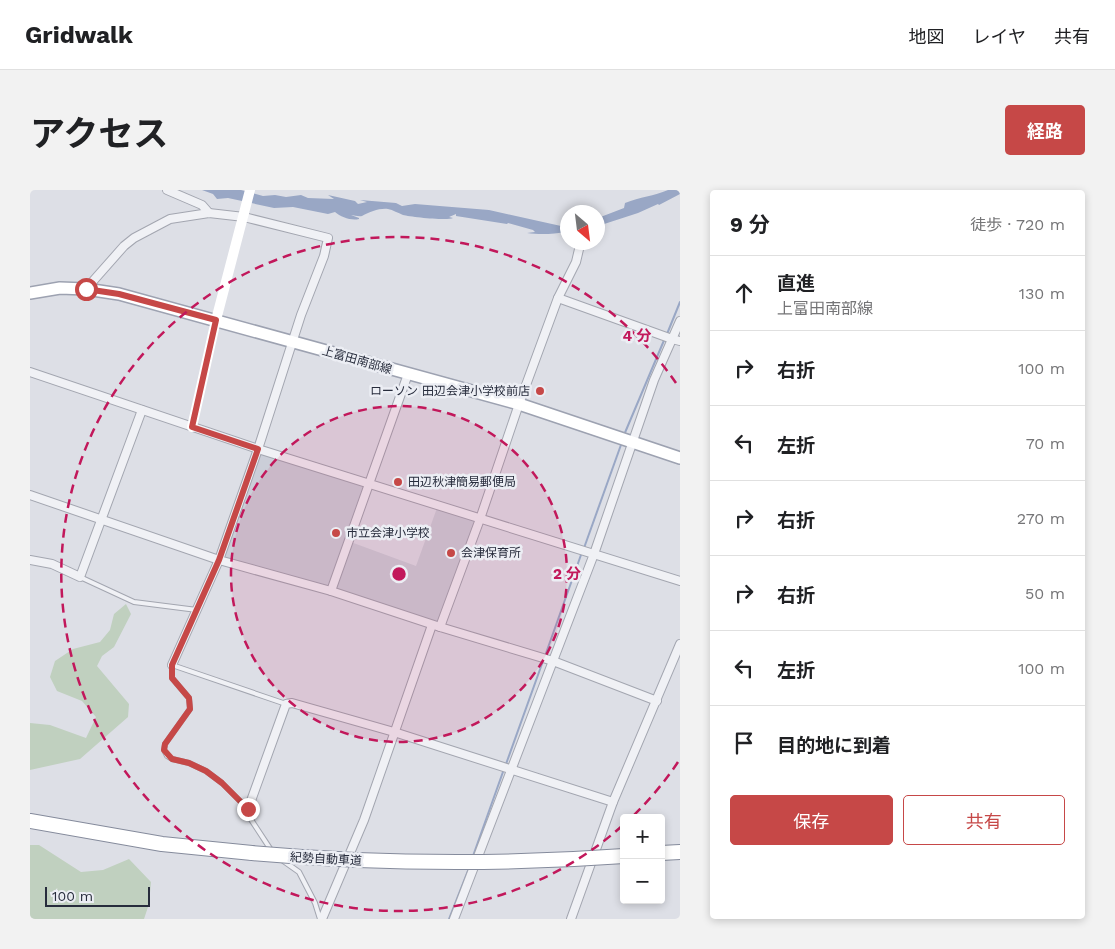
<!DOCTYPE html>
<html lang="ja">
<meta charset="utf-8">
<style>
body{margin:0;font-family:"Work Sans","Noto Sans JP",sans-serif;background:#f2f2f2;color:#202124}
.controls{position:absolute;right:15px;bottom:15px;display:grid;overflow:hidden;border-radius:5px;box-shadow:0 2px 8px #0003}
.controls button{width:45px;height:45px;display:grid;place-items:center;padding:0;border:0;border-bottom:1px solid #e0e0e0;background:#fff;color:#202124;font:25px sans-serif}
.compass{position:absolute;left:530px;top:15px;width:45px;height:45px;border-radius:50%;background:#fff;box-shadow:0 2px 8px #0003;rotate:152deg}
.scale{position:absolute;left:15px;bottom:12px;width:105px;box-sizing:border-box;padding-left:5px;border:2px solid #272c3c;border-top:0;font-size:14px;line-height:18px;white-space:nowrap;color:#272c3c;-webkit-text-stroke:4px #eceef4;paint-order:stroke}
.stop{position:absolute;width:15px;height:15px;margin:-11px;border:4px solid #c64847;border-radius:50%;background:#fff}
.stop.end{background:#c64847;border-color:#fff;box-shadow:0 1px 5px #0008}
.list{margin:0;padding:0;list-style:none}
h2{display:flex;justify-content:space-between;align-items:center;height:65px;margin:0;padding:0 20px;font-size:21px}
h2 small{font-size:16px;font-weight:400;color:#757577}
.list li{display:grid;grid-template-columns:32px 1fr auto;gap:15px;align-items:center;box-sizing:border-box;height:75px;padding:0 20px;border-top:1px solid #e0e0e0}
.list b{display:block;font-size:19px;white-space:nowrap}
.list p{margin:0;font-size:16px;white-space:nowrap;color:#757577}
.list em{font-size:16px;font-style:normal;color:#757577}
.actions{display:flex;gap:10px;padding:15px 20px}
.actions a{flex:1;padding:11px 0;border:1px solid #c64847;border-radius:5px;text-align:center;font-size:18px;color:#c64847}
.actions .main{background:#c64847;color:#fff}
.icon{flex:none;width:28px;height:28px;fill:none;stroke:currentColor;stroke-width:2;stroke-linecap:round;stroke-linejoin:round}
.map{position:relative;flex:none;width:650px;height:729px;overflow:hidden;border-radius:5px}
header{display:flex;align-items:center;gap:30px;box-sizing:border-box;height:70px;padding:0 25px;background:#fff;border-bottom:1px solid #e0e0e0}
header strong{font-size:24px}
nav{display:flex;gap:28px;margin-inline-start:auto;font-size:18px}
.intro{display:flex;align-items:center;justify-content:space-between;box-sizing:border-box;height:120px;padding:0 30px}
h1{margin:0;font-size:35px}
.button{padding:12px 22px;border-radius:5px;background:#c64847;color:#fff;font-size:18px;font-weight:700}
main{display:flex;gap:30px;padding:0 30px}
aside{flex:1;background:#fff;border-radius:5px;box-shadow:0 2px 8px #0003}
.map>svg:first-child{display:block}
.built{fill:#cbced8}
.green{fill:#c0d0bf}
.water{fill:#99a7c5}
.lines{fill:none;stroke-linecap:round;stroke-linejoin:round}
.stream{stroke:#99a7c5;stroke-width:2}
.lane-casing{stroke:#a3a6b0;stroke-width:6}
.street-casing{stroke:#a3a6b0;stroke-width:10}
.primary-casing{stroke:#9da2b1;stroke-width:14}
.highway-casing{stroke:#858b9c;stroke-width:16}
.lane{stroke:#f0f1f5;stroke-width:4}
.street{stroke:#f0f1f5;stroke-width:8}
.secondary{stroke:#fff;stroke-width:10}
.primary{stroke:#fff;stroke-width:11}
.highway{stroke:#fff;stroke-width:14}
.highway-bridge-casing{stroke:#858b9c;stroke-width:16;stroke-linecap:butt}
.highway-bridge{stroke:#fff;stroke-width:14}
.route{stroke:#c64847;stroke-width:6}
.ring{fill:none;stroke:#c2185b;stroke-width:2.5;stroke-dasharray:9 6}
.poi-dot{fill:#c64847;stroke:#eceef4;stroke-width:2}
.labels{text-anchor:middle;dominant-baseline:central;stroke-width:5;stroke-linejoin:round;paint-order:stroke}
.street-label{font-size:12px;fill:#272c3c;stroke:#eceef4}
.poi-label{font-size:12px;fill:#272c3c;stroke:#eceef4;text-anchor:start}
.centre{fill:#c2185b;stroke:#eceef4;stroke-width:2.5}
.ring-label{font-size:15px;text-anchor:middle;font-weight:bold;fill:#c2185b;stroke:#eceef4;stroke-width:5;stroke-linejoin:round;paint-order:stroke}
</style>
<header>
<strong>Gridwalk</strong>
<nav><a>地図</a><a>レイヤ</a><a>共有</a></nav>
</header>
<div class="intro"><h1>アクセス</h1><a class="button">経路</a></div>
<main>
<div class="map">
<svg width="650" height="729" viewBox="0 0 650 729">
<rect width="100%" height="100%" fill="#dddfe6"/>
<polygon class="built" points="228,259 339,293 318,351 386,376 407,318 447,331 409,436 189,370"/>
<g class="green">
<polygon points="96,414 101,424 84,457 72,466 67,476 99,514 98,527 50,569 0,580 0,533 20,535 56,548 66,527 52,511 27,501 20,487 25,471 43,459 70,452 80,440 84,424"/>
<polygon points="0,655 9,655 51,682 73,680 99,669 121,692 119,714 114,729 0,729"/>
</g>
<g class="water">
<path d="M172,0H211L233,6L245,5L256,7L271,5L278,8L304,9L298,5L325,11L328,14L337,12L330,10L366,13L372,16L385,14L459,20L531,36L537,35V42C523,44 511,45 497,43L505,42L503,40L478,33L477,34L426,26V24L419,27L423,28C418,31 381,27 373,25C368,23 363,20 358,19C349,18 340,22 332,26C329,27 324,25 321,25L329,28V29C321,31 311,27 305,22L298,24L263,17L244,18L198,8L187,9L183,4Z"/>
<path d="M638,0H650V4L629,15L628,14L608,23L568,36V28L594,18L595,13C610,7 624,6 638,0Z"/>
</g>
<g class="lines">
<g class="stream">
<polyline points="637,144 650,112"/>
<polyline points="594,245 635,148"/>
<polyline points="554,358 592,252"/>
<polyline points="515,466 552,362"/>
<polyline points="476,574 513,471"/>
<polyline points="443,666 474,579"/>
<polyline points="419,729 439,678"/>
</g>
<g class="lane-casing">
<g id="lane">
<polyline points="50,387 104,412 167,420"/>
<polyline points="241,660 220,628 218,619 192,593 176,581 159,573 142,569 137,566 134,560 135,554 160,519 159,508 142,488 142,475 256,514"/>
<polyline points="252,670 269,682 285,713 290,729"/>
</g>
</g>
<g class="street-casing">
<g id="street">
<polyline points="137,0 172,15 179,23"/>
<polyline points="56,99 94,56 104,48 140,29 179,23 214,27 298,48 294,66 271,125 228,259 189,370 142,475"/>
<polyline points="528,108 642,149 650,151"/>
<polyline points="0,182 228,259 650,391"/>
<polyline points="0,305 189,370 301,401 410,437 523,471 627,511"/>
<polyline points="0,370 22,374 50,387 112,220"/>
<polyline points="301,401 378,184"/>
<polyline points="410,437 450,329 489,214 528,108 546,72 550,55"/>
<polyline points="218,619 256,514 262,513 364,542 583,612"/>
<polyline points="292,729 334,630 402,435"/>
<polyline points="424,729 564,364 624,190 650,131"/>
<polyline points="541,729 583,612 650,454"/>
</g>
</g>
<g class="primary-casing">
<polyline id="primary" points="0,103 30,98 56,99 89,104 489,214 650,268"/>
</g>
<g class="highway-casing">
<g id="highway">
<polyline points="0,631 132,654 222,663"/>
<polyline points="631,663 650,662"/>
</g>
</g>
<use href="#lane" class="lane"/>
<use href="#street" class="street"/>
<polyline class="secondary" points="162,237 186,130 220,0"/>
<use href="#primary" class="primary"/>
<use href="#highway" class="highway"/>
<g class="highway-bridge-casing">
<path id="highway-bridge" d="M222,663C346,674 470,675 594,666"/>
</g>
<use href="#highway-bridge" class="highway-bridge"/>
</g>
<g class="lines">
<polyline class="route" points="56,99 89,104 186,130 162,237 228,259 189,370 142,475 142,488 159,508 160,519 135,554 134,560 142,569 159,573 176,581 192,593 218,619"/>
</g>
<circle cx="369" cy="384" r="168" fill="#c2185b" fill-opacity=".12"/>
<g class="ring">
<circle cx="369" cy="384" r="168"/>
<path d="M648 572A337 337 0 0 1 603 626M592 636A337 337 0 1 1 648 196"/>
</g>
<g class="poi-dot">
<circle cx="510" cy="201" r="5"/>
<circle cx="368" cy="292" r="5"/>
<circle cx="306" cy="343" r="5"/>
<circle cx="421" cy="363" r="5"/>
</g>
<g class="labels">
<g class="street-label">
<text transform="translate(327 170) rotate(16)">上富田南部線</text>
<text transform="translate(296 669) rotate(3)">紀勢自動車道</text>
</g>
<g class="poi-label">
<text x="500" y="201" text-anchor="end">ローソン 田辺会津小学校前店</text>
<text x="378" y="292">田辺秋津簡易郵便局</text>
<text x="316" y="343">市立会津小学校</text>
<text x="431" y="363">会津保育所</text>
</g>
</g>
<circle cx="369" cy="384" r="8" class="centre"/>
<g class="ring-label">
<text x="607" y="151">4 分</text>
<text x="537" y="389">2 分</text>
</g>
</svg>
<div class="controls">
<button>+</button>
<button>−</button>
</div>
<svg class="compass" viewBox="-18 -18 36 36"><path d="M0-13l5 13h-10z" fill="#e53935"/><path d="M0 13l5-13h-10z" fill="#757577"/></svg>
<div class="scale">100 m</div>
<div class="stop" style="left:56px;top:99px"></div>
<div class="stop end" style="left:218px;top:619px"></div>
</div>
<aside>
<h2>9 分<small>徒歩 · 720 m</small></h2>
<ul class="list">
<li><svg class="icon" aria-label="ahead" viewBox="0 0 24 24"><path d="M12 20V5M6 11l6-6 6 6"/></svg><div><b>直進</b><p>上富田南部線</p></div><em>130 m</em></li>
<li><svg class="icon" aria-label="right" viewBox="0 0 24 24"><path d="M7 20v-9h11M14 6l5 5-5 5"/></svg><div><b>右折</b></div><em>100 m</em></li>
<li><svg class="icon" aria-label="left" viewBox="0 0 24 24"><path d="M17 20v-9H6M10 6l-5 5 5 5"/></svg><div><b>左折</b></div><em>70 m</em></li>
<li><svg class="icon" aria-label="right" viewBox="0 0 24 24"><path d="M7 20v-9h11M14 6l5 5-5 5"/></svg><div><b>右折</b></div><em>270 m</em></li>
<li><svg class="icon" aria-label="right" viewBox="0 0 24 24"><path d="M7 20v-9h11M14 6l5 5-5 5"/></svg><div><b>右折</b></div><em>50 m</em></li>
<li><svg class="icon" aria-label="left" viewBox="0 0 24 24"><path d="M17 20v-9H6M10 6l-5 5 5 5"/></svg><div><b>左折</b></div><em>100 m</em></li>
<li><svg class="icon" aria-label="arrive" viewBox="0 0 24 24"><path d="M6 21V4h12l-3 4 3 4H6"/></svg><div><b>目的地に到着</b></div></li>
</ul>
<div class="actions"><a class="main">保存</a><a>共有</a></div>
</aside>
</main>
